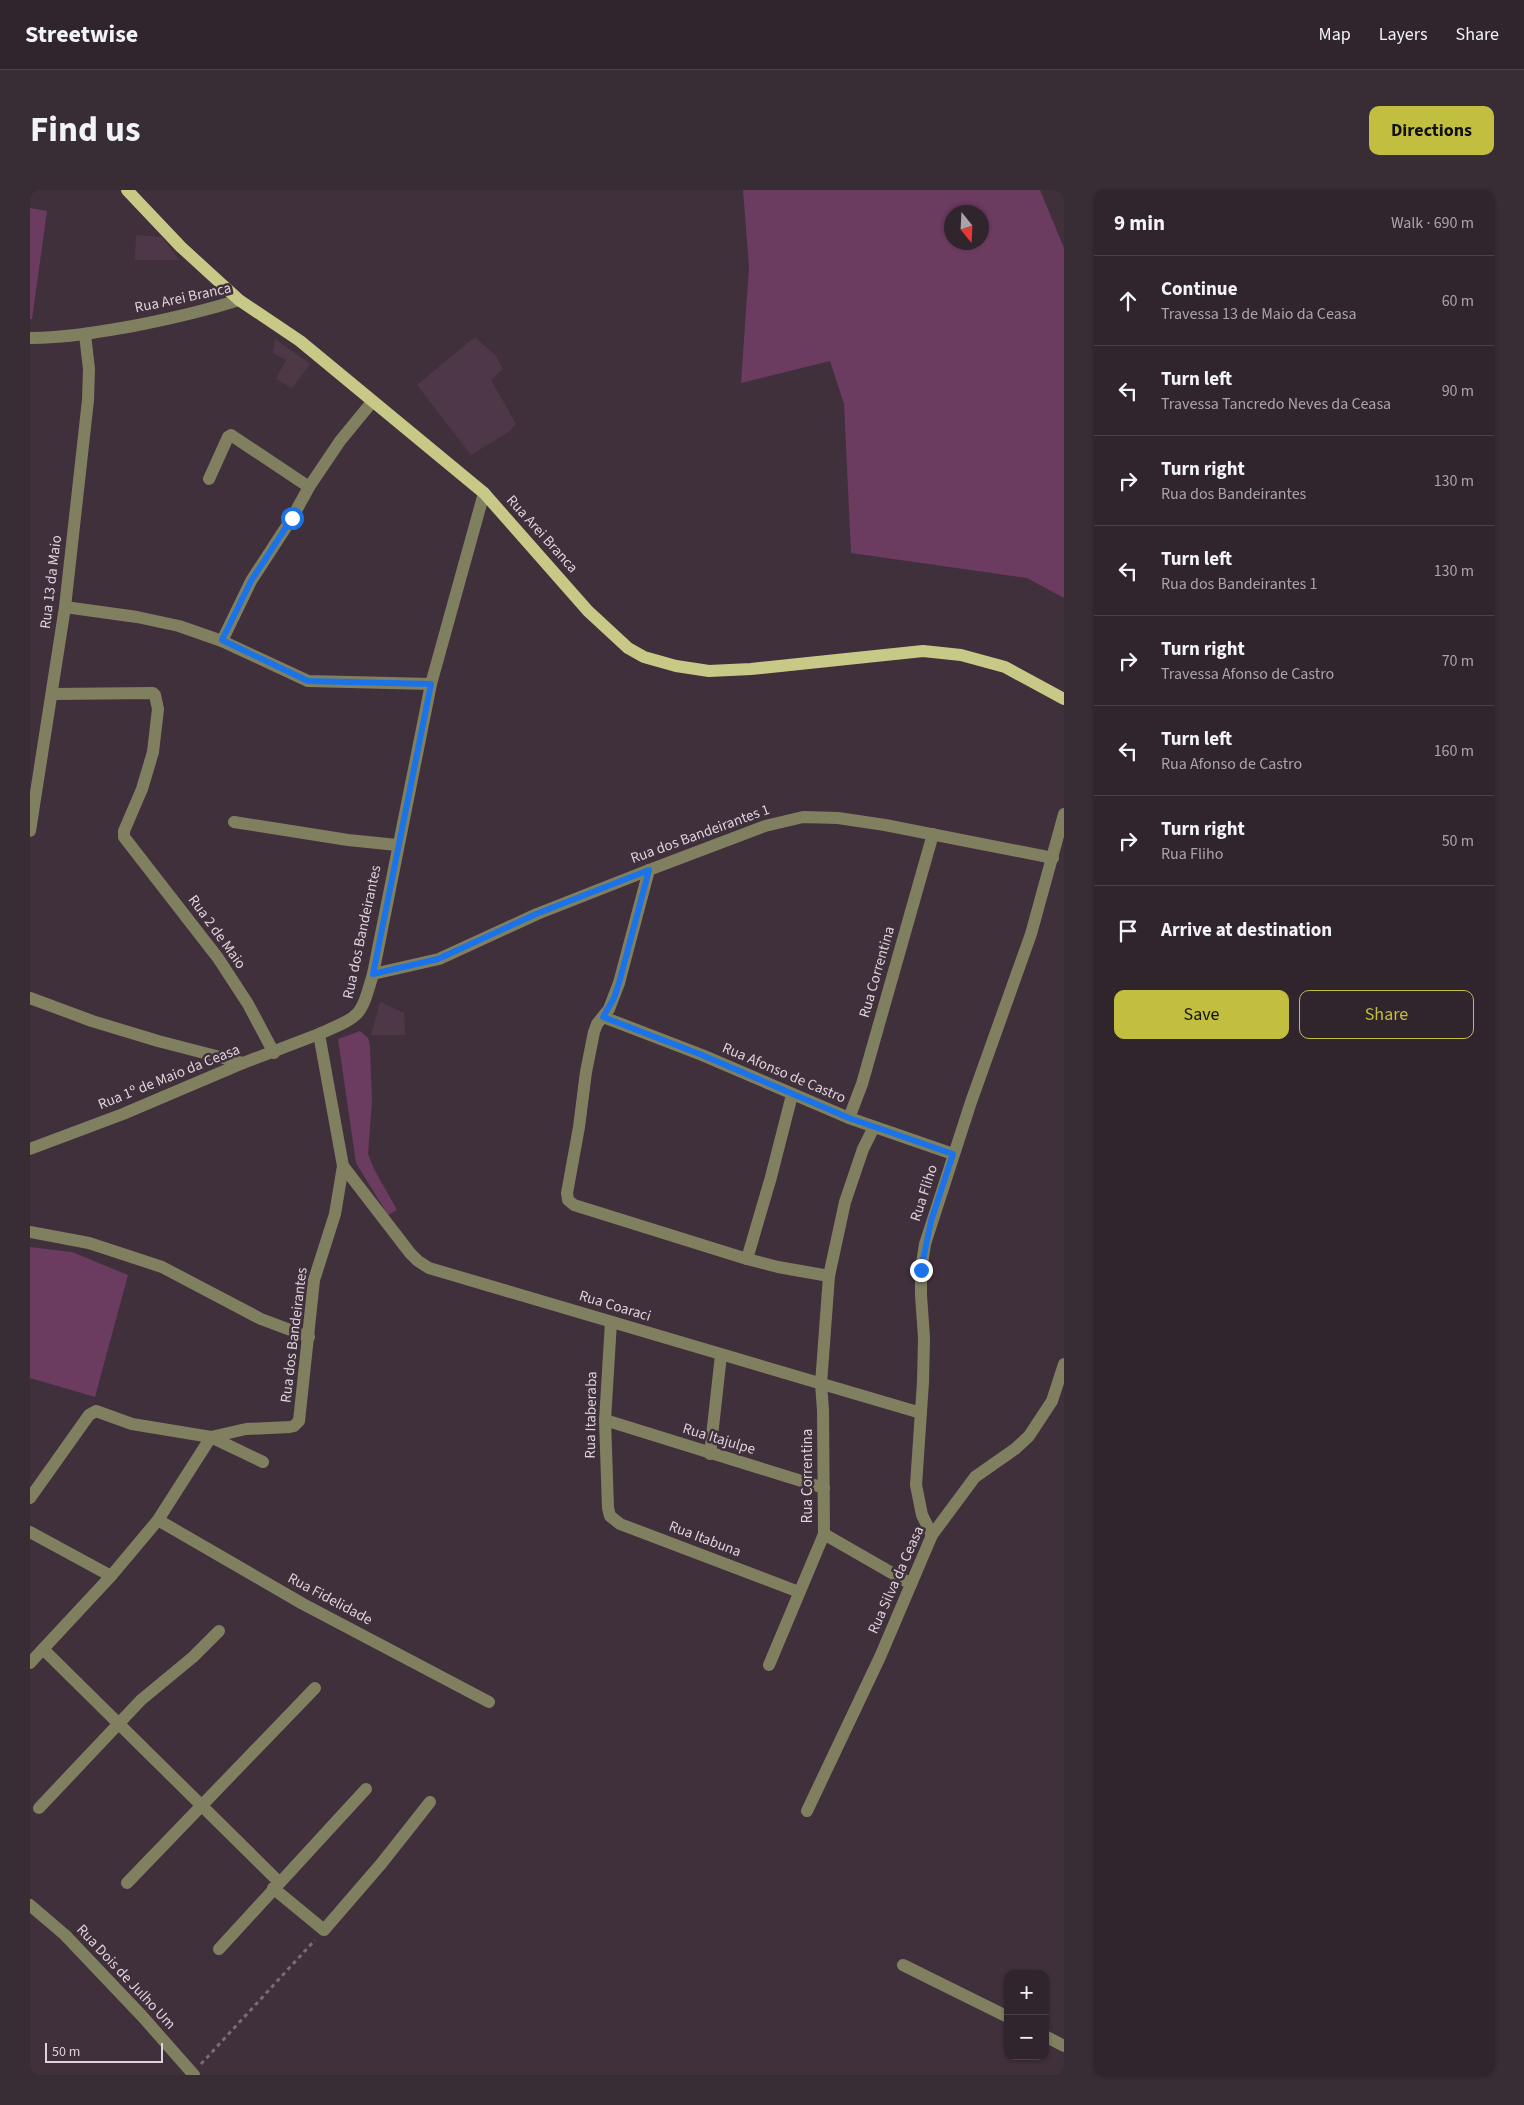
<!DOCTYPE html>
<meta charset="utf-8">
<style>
body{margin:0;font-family:"Source Sans 3",sans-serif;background:#382c35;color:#f1f3f6}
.controls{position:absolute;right:15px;bottom:15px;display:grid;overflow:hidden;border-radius:10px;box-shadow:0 1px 4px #0004}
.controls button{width:45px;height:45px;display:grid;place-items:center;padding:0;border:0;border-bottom:1px solid #4b4149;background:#30242d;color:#f1f3f6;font:25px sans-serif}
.compass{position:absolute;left:914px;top:15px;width:45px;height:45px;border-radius:50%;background:#30242d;box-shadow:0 1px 4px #0004;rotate:162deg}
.scale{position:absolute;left:15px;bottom:12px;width:118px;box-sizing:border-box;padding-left:5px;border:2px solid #ded3db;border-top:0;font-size:14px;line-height:18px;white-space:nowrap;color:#ded3db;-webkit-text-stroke:4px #40303c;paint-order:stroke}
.stop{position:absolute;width:15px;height:15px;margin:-11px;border:4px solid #1a73e8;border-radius:50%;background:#fff}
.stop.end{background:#1a73e8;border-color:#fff;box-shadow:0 1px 5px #0008}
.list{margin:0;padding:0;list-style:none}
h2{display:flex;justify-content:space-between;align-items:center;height:65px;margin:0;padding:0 20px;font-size:21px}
h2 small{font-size:16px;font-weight:400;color:#a8a4aa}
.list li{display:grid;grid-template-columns:32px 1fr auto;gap:15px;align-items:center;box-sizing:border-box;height:90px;padding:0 20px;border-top:1px solid #4b4149}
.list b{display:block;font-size:19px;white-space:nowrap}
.list p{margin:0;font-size:16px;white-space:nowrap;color:#a8a4aa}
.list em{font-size:16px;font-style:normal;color:#a8a4aa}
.actions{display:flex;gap:10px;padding:15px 20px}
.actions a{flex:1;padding:11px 0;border:1px solid #c1be40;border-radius:10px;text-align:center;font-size:18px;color:#c1be40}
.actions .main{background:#c1be40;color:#111}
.icon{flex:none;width:28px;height:28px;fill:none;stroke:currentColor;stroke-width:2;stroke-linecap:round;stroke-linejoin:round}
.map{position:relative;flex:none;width:1034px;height:1885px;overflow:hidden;border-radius:10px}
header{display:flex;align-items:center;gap:30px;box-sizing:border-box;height:70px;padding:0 25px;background:#30242d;border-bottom:1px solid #4b4149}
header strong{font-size:24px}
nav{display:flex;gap:28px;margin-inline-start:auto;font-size:18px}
.intro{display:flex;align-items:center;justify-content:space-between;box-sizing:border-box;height:120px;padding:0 30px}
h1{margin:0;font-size:35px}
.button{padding:12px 22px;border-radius:10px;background:#c1be40;color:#111;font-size:18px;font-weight:700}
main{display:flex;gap:30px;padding:0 30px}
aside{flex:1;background:#30242d;border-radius:10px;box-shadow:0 1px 4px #0004}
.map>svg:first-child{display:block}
.built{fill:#4e3848}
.green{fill:#6b3b60;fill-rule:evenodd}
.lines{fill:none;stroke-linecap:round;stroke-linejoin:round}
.path{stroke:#7a6c76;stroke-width:3;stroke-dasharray:4 4;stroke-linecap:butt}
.minor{stroke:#808060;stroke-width:12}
.major{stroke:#c9c987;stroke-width:12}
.route{stroke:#1a73e8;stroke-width:6}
.labels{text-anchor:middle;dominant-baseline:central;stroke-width:5;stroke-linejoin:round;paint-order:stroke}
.street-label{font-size:15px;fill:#ded3db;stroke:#40303c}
</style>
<header>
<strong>Streetwise</strong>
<nav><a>Map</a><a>Layers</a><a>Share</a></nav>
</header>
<div class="intro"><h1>Find us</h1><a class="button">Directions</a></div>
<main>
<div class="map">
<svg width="1034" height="1885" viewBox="0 0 1034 1885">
<rect width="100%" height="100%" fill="#40303c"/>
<g class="built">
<polygon points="106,45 132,47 149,70 105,70"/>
<polygon points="445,147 466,166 473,179 461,190 486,234 480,241 441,265 387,195"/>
<polygon points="245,149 280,174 262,198 246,189 256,170 243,163"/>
<polygon points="350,812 374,823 375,845 341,845"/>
</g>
<g class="green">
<path d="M713,0H1010L1034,58V408L997,388L821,363L814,214L800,171L711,193L719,77ZM952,22V52H922V22Z"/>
<polygon points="0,18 17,21 2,129 0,129"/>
<polygon points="330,841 338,848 340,856 342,912 338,964 344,979 367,1020 358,1025 326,973 308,849"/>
<polygon points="0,1057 42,1062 98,1085 65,1207 0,1188"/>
</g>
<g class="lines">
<polyline class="path" points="171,1874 285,1750"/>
<g class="minor">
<path d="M0,148C35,148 69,142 103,136C139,129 174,121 209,110"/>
<polyline points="179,289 198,247 201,245 279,297"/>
<polyline points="35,417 107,427 149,436 192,451 278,491 401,494"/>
<polyline points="192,451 221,391 262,328 279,297 310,251 342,212"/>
<polyline points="23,504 123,503 125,505 128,519 123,562 112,599 94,641 94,647 188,768 218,814 244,863"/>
<polyline points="204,632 318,650 367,655"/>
<polyline points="0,641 35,417 58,210 59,179 55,145"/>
<polyline points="619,680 589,793 579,819 567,834 564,842 556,882 549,937 537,1003 538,1010 544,1015 717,1069 748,1077 799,1086"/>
<polyline points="343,784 409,769 507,724 619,680 735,636 773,627 808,628 855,635 1023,668"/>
<polyline points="0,808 62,831 128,851 213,873"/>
<polyline points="573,827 672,865 819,928 923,964"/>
<polyline points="819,928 832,894 903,644"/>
<polyline points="0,959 93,924 213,873 289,844"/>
<polyline points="313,976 380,1063 388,1071 399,1078 891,1223"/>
<polyline points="0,1042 59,1053 132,1077 231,1129 279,1147"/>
<polyline points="717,1069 741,987 762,905"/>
<polyline points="581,1132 575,1230 578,1318 580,1326 590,1334 769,1402"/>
<polyline points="575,1230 794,1298"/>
<path d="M181,1247L216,1239L260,1237L264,1236L269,1231L284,1090L305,1024L313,976L289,844C332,825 330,828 343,784L401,494L454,303"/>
<polyline points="680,1264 691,1165"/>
<polyline points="0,1308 59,1225 66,1221 102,1234 181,1247 233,1272"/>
<polyline points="128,1330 273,1414 459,1512"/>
<polyline points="0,1342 81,1386"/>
<polyline points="794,1344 881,1394"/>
<polyline points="902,1345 892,1325 886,1295 893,1192 894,1148 891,1105 891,1080 895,1054 941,912 1001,744 1034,624"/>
<polyline points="13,1459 249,1692"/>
<polyline points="0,1473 81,1386 128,1330 181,1247"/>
<polyline points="739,1475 794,1344 793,1220 791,1194 799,1086 815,1012 833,959 844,937"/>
<polyline points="9,1618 111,1510 163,1467 189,1441"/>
<polyline points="777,1621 850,1467 902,1345 945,1287 985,1259 999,1246 1022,1211 1034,1174"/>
<polyline points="97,1693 285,1498"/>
<polyline points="243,1698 294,1740 351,1674 400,1612"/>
<polyline points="0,1715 35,1745 112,1826 164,1885"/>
<polyline points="189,1759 336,1599"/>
<polyline points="873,1775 978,1827"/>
<polyline points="1015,1846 1034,1856"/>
</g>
<polyline class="major" points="97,0 151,57 209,110 270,151 454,303 558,421 598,458 614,467 646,476 679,481 721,479 893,461 931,465 975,477 1034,509"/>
</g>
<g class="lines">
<polyline class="route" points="262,328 221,391 192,450 278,491 401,494 343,784 408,769 506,724 619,680 589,793 584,808 573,827 672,865 819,928 923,964 901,1031 891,1080"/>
</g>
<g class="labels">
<g class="street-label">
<text transform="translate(153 108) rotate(-12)">Rua Arei Branca</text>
<text transform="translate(512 344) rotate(48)">Rua Arei Branca</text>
<text transform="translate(21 392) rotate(-83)">Rua 13 da Maio</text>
<text transform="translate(670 644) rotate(-20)">Rua dos Bandeirantes 1</text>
<text transform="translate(187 742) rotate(54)">Rua 2 de Maio</text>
<text transform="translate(332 742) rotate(-78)">Rua dos Bandeirantes</text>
<text transform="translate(847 782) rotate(-74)">Rua Correntina</text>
<text transform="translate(754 883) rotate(23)">Rua Afonso de Castro</text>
<text transform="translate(139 887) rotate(-22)">Rua 1º de Maio da Ceasa</text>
<text transform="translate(894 1003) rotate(-72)">Rua Fliho</text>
<text transform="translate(585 1116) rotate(17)">Rua Coaraci</text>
<text transform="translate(264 1145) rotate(-83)">Rua dos Bandeirantes</text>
<text transform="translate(561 1225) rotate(-89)">Rua Itaberaba</text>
<text transform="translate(689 1249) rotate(17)">Rua Itajulpe</text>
<text transform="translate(777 1286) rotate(-90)">Rua Correntina</text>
<text transform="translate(675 1349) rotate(21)">Rua Itabuna</text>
<text transform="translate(866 1390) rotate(-66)">Rua Silva da Ceasa</text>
<text transform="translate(300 1409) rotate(28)">Rua Fidelidade</text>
<text transform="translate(96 1787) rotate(47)">Rua Dois de Julho Um</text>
</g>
</g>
</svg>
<div class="controls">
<button>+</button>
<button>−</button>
</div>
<svg class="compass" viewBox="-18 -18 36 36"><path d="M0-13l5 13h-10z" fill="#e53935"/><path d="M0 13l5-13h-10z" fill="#a8a4aa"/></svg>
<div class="scale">50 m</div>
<div class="stop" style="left:262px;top:328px"></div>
<div class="stop end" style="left:891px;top:1080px"></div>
</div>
<aside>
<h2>9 min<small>Walk · 690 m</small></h2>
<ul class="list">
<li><svg class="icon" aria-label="ahead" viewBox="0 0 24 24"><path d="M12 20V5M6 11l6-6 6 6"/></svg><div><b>Continue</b><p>Travessa 13 de Maio da Ceasa</p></div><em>60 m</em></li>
<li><svg class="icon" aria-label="left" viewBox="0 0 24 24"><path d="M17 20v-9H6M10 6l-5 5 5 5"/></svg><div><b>Turn left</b><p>Travessa Tancredo Neves da Ceasa</p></div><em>90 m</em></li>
<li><svg class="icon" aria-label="right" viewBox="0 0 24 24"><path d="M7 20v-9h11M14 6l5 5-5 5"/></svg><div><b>Turn right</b><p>Rua dos Bandeirantes</p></div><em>130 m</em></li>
<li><svg class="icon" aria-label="left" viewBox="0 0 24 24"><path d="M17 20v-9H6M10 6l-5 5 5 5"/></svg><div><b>Turn left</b><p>Rua dos Bandeirantes 1</p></div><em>130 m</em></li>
<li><svg class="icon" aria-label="right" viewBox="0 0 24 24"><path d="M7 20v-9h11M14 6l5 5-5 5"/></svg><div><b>Turn right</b><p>Travessa Afonso de Castro</p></div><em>70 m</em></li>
<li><svg class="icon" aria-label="left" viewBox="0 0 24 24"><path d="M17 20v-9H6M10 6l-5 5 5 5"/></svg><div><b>Turn left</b><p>Rua Afonso de Castro</p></div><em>160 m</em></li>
<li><svg class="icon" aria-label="right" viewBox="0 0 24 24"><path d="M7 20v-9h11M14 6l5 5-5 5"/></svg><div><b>Turn right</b><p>Rua Fliho</p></div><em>50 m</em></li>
<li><svg class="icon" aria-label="arrive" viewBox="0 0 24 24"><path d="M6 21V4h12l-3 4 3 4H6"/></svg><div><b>Arrive at destination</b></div></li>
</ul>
<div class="actions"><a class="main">Save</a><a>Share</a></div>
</aside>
</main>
